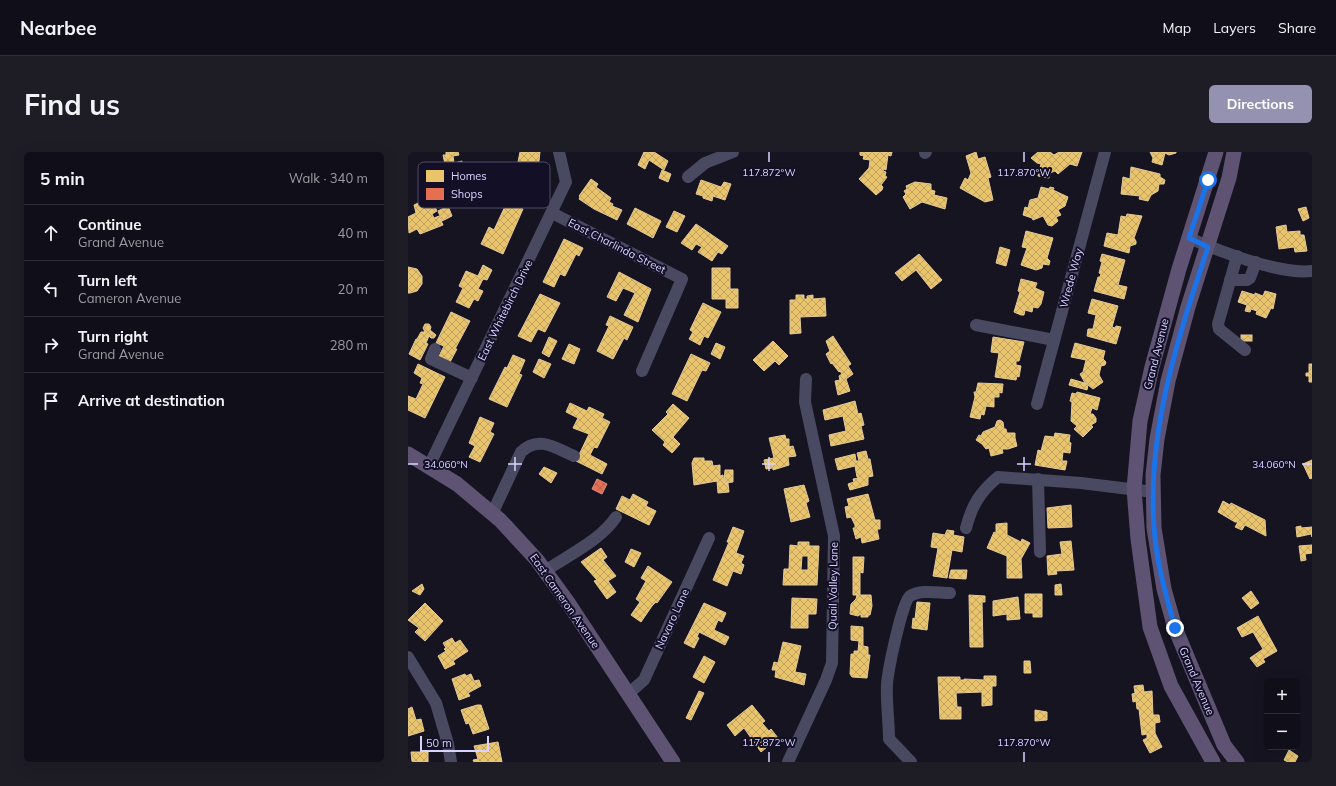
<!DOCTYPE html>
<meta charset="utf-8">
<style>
body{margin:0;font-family:Mulish,sans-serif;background:#1e1d26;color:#f1f3f6}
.controls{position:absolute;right:12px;bottom:12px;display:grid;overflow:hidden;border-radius:6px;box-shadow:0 4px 16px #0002}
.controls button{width:36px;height:36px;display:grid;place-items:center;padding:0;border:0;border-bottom:1px solid #302f38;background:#100f19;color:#f1f3f6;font:20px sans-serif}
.scale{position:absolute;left:12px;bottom:10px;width:69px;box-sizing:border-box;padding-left:4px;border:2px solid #d9d4ff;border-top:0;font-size:11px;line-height:14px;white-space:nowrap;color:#d9d4ff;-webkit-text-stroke:3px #130f26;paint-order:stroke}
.stop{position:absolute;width:12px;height:12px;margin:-9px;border:3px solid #1a73e8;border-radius:50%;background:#fff}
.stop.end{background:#1a73e8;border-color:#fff;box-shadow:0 1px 4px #0008}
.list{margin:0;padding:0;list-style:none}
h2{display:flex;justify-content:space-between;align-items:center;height:52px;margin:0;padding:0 16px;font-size:17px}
h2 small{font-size:13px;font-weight:400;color:#9c9ca2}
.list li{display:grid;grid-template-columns:26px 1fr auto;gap:12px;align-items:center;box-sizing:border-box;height:56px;padding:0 16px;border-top:1px solid #302f38}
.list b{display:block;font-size:15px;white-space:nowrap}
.list p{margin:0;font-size:13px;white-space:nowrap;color:#9c9ca2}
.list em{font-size:13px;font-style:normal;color:#9c9ca2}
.icon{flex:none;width:22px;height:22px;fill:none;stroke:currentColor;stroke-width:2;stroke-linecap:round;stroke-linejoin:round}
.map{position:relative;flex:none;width:904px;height:610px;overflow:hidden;border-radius:6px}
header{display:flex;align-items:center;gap:24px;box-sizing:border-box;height:56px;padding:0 20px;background:#100f19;border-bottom:1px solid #302f38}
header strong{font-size:19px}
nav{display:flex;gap:22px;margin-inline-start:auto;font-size:14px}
.intro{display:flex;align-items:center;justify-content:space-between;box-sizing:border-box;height:96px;padding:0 24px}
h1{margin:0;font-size:28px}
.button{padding:10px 18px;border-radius:6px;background:#9591b1;color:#fff;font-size:14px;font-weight:700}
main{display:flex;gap:24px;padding:0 24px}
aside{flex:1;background:#100f19;border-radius:6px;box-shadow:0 4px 16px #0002}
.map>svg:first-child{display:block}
.homes{fill:url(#homes-cross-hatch);stroke:#e4c997;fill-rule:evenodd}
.shops{fill:url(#shops-cross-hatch);stroke:#e38d85}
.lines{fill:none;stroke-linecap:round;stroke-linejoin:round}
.minor{stroke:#4a4962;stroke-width:12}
.major{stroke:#5e5373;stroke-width:15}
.route{stroke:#1a73e8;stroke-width:5}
.ticks{fill:none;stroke:#d9d4ff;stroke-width:1.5}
.labels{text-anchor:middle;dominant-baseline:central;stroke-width:4;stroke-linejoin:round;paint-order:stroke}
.street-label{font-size:11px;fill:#d9d4ff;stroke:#130f26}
.key{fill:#130f26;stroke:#4e4a67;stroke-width:1}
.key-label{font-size:11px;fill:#d9d4ff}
.ticks-label{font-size:10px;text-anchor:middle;fill:#d9d4ff;stroke:#130f26;stroke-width:4;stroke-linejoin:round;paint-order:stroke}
</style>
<header>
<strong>Nearbee</strong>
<nav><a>Map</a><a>Layers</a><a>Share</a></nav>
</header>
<div class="intro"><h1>Find us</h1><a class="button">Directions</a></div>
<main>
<aside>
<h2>5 min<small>Walk · 340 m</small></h2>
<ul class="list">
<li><svg class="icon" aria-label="ahead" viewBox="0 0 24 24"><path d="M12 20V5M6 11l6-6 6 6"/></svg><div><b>Continue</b><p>Grand Avenue</p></div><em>40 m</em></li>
<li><svg class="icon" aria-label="left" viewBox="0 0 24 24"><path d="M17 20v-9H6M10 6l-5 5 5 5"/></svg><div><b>Turn left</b><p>Cameron Avenue</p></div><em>20 m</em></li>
<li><svg class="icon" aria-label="right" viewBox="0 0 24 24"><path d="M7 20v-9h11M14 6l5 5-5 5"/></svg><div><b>Turn right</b><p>Grand Avenue</p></div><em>280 m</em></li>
<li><svg class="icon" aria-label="arrive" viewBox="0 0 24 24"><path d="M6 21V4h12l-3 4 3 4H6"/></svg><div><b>Arrive at destination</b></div></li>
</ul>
</aside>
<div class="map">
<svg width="904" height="610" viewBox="0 0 904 610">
<defs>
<pattern id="homes-cross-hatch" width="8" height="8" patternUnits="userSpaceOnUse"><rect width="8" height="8" fill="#e9c46a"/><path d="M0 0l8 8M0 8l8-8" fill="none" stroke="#bfa362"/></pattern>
<pattern id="shops-cross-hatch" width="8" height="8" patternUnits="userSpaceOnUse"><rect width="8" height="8" fill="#e76f51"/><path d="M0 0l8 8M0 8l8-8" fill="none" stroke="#b56150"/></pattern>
</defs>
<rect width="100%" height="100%" fill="#161421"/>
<g class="homes">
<polygon points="38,0 50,0 51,3 45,4 46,11 54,9 58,30 63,29 65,42 36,46 33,27 25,28 23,14 37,12 35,3 38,3"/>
<polygon points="112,0 132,0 130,17 128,17 126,42 116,41 117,27 107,25"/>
<polygon points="236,0 246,0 260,9 256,18 241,8 237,17 230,13"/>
<polygon points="452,0 484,0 483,4 480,3 478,18 476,17 475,19 478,20 477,24 479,25 473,33 475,35 474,38 468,43 451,27 461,16 462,8 455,7 456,4 452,3"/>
<polygon points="568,0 570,7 577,5 583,25 580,26 585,48 577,50 552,36 557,26 560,28 563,21 558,4"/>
<polygon points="630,0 642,0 646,3 651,0 674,0 669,14 662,12 650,22 647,19 642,21 641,26 630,24 633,12 629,11 623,6"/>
<polygon points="742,0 768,0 768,1 761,3 757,1 754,13 744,10 745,6"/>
<polygon points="723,15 752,22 752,25 757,28 756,32 751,32 750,39 743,43 740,49 731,47 732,44 713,42 715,25 722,27"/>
<polygon points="254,18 263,22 260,30 251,26"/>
<polygon points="183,27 190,32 188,35 203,46 201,50 205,52 204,54 214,58 209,68 186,57 171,47 172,45 171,44"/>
<polygon points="293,28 313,35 316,30 323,32 317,48 305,44 304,49 295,46 295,44 288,42"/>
<polygon points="507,30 523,32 523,38 527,39 526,43 539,46 537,57 514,50 502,57 495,45 498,42 496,39 499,37 498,34"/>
<polygon points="633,35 641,37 642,35 646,36 645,38 660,45 657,54 650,58 653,63 648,65 650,69 644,74 640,73 635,64 625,68 624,66 615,63 617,55 620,56 622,48 630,46"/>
<polygon points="24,49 29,59 24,62 26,66 31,64 35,73 12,82 9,77 1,81 0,65 8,61 6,53 12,50 14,54"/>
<polygon points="99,50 115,57 95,102 73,92 81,75 86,78"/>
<polygon points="40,54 44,64 34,69 30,59"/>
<polygon points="898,55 901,66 895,69 890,57"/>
<polygon points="227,56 253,69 245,86 219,72"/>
<polygon points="266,59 277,64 269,80 258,75"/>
<polygon points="719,62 734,64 726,86 728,89 728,92 722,94 721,101 696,94 699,81 710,83 713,64 718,65"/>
<polygon points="288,72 320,94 314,102 310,100 304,109 290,100 294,95 288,92 284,98 273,91"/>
<polygon points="878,73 879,80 892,79 892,83 896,83 899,99 887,100 886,95 871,97 868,75"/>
<polygon points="618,79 645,86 639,106 642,109 641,113 635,112 634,116 628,118 613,113 619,96 614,95"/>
<polygon points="156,87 175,96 171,104 168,102 157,124 152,122 146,135 135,130"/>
<polygon points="592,95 602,98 598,114 588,111"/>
<polygon points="511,102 534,128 523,137 508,118 494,129 487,121"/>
<polygon points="694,102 717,108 710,133 719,135 716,147 686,139 690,125 692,125 693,122 691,121 694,110 692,109"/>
<polygon points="75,113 84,118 79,128 75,127 70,137 75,139 70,149 66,147 61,156 48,150 55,136 51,134 58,119 70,124"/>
<polygon points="0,115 9,117 14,124 14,132 9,139 2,141 0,141"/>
<polygon points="304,116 322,116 322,137 330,137 330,156 318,156 318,147 304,147"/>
<polygon points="211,120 243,137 230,170 216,163 227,141 215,136 208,149 199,145"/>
<polygon points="613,127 629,131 627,136 636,140 633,152 630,156 625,155 624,160 617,158 616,163 613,163 606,160 612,140 610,139"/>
<polygon points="834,139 847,143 847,141 855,144 857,139 868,142 865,157 863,156 858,166 848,162 849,159 843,157 842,160 837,159 839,153 830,150"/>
<polygon points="132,142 152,151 137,180 130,177 123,190 110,184"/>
<polygon points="388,143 396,143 396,147 399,147 399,144 405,143 405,147 417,146 418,164 392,165 393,181 382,182 382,148 388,148"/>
<polygon points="684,147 710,154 704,175 707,176 708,174 713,175 708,192 679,184 680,177 685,177 688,163 680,161"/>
<polygon points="295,151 313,160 300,186 296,184 292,193 281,187 285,180 282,178"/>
<polygon points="43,160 62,169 47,197 49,197 41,212 30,206 36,194 28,191"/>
<polygon points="202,164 225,175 219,188 216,186 205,207 189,199 201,174 198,173"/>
<polygon points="17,172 21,172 23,175 22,178 28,183 26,186 23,186 21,184 18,191 9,187 13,180 17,180 15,176"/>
<rect x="833" y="183" width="11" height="6"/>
<polygon points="425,184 443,212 440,214 445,222 438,227 442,239 430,243 427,229 432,228 431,224 434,222 432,219 431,220 424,211 423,212 418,202 422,199 418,189"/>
<polygon points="141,185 149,189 141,205 134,201"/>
<polygon points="585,185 616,190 611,209 608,209 608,213 613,214 611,225 609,224 608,228 587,225 591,201 583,200"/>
<polygon points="8,187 20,192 12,208 1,202"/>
<polygon points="365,189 380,204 371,213 367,209 356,219 345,208"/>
<polygon points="308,191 317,195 312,207 303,202"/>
<polygon points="667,191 697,199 695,207 698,210 697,213 693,214 691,223 695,230 685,237 680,233 679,238 661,233 663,227 680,232 679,230 677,231 672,222 675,220 678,208 663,205"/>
<polygon points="161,192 172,197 166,212 154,207"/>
<polygon points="283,202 302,211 298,219 294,218 279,249 264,242"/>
<polygon points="105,203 117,208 111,222 114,223 99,255 81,247 97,215 99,216"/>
<polygon points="131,207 143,212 136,226 125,220"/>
<polygon points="10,212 37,225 17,266 0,258 0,244 8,247 15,232 12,231 14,226 6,221"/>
<polygon points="901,212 904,212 904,230 901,230 901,224 898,224 898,221 901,221"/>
<polygon points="570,231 595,232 594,241 591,240 591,245 586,245 586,255 578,254 576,263 573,262 572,267 562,265 567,245 566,240 568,240"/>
<polygon points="669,240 692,246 689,258 684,256 682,262 685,262 688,266 688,270 683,273 685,275 675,285 666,277 669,274 663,269 664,250 662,249 664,241 668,242"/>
<polygon points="447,249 450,262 453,261 456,273 453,274 456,287 423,294 421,283 438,279 435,264 417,268 415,258"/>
<polygon points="162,251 179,259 181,255 196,262 194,266 202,270 189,296 186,295 182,303 199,312 194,322 168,309 181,282 165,276 170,266 158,260"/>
<polygon points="265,252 281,266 265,285 272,292 264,301 255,293 257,290 244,278 260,262 258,260"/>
<polygon points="72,265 86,271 82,280 86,282 72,310 61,305 67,294 61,291"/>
<polygon points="592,268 595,270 596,277 598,277 599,281 607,281 607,286 609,294 600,297 594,297 595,301 583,304 581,296 578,297 574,292 568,288 571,283 573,284 575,280 587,275 589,269"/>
<polygon points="647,281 662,283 661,290 663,291 662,301 655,300 654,309 659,309 657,318 627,313 630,298 633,299 637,284 646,285"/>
<polygon points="377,283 378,287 381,287 381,295 385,294 388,304 380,305 381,313 365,318 365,316 358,317 356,308 366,306 361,286"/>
<polygon points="458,299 460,307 462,307 465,324 460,325 460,333 442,338 440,332 446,330 445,327 451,326 449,325 447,314 430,318 427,307 447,302 448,309 451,309 449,301"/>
<polygon points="286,306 296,306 296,309 304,309 305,314 312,313 312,324 315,323 316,331 320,331 321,340 310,341 309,329 286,333 284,311"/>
<polygon points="904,308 904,326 902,327 895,312"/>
<polygon points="136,315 149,321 143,331 131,322"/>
<polygon points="317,318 325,318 325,330 316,331"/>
<polygon points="396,333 401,349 398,351 402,365 383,370 376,337"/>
<polygon points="225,342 240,350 238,354 248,359 241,373 208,357 214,344 222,348"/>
<polygon points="460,342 467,368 472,368 472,377 469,377 471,387 454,391 453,385 448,387 445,376 447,376 447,373 443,365 439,366 437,355 441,354 439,347"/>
<polygon points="815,349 822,353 823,351 857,368 858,384 837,373 834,378 827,375 830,370 827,370 810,360"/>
<polygon points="663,353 664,375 640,376 639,356"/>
<polygon points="599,371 599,383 613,390 614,387 622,391 613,407 614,426 599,426 599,404 579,396 586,380 588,381 588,372"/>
<polygon points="893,374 893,376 904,375 904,385 903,382 889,385 888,375"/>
<polygon points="325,375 336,379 328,401 336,404 333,411 336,413 333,422 325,419 319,434 305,428 321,390 319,390"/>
<polygon points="539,378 546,379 545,383 556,385 554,400 544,398 539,426 525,424 530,396 523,395 525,381 537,383"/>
<polygon points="663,389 666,418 648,419 649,422 640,423 639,404 654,402 652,390"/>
<path d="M390,390H401V394H411L409,433H375L376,417H381L382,393L390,394ZM394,404H400V418H393Z"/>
<polygon points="904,393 904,401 897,402 898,408 893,409 891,394"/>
<polygon points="193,396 199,405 195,408 208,424 200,429 208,440 199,447 186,429 189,428 173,410"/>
<polygon points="223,397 233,401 226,415 217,410"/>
<polygon points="445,405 456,405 455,421 452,420 452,443 463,443 464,454 462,463 460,463 460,465 453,465 453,462 450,464 442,462 443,452 448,447 449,443 445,443"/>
<polygon points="240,414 264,430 249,451 248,450 244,454 233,470 223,463 232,450 228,447 238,429 233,426"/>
<polygon points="543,418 559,418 558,427 541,426"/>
<polygon points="14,432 16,437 12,443 4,439"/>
<polygon points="653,432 654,443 647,443 647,433"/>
<polygon points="843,439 851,451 843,457 834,446"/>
<polygon points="617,442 634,442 634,465 625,465 625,461 617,461"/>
<polygon points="561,443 577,444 577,450 574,450 575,495 562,495"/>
<polygon points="610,445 612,467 599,468 599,462 585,464 585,449"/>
<polygon points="384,446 409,447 408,462 400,462 400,476 383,476"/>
<polygon points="509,450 522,451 519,478 504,476 505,466 507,467"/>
<polygon points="17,451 35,469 17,489 7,480 11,476 0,468"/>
<polygon points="296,451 318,461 314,470 310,468 306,478 321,485 317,493 291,480 289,485 291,486 286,496 276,491"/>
<polygon points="850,464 869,499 855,507 857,510 849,515 842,506 855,497 845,480 834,485 829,476"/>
<polygon points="443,474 455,475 455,494 460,495 460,503 462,503 459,526 444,525 442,522 443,502 446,502 446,499 450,499 451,489 443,488"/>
<polygon points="44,486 47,491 52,488 60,499 45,509 47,512 37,517 30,504 38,499 36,497 38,496 35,491"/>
<polygon points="375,490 393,494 387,520 398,522 396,533 367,525 368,518 364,518 366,510 370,511"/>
<polygon points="296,504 307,510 296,531 285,525"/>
<polygon points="616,509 622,509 623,521 616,521"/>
<polygon points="57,522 58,524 63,522 66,529 71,528 73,534 60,541 62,544 51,548 44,527"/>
<polygon points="576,524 588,524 588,534 584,534 584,553 574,554 574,540 548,541 549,555 553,555 553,567 532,567 530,525 552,525 552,528 556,528 556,527 576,528"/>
<polygon points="735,533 736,540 744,539 745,563 751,563 752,570 747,571 747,581 754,595 742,601 735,588 739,586 739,582 734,583 731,557 729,557 728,549 725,550 724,542 728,541 727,541 726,534"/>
<polygon points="291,539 296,541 283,568 278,566"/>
<polygon points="69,553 73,553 81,577 65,582 61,571 58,572 53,558"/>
<polygon points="344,553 357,569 354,571 361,579 363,577 370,586 353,600 336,576 327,584 319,573"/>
<polygon points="4,555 8,568 13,567 16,579 0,584 0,557"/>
<polygon points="627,558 639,560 639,568 627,569"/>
<polygon points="90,590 94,610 66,610 65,608 70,607 66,594"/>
<polygon points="881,598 890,604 887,610 880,610 876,608"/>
<polygon points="3,600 20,600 20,610 4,610"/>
</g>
<polygon class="shops" points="189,327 199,332 194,342 184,337"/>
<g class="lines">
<g class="minor">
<polyline points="517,1 518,0"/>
<polyline points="280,25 297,11 325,0"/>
<polyline points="144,61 274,127 234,219"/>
<path d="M781,86C811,99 872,123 904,119"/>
<polyline points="829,104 810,172 811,177 837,198"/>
<polyline points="822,128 839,128 842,126 848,110"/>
<polyline points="568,173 646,188"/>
<polyline points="27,197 23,207 64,226"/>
<polyline points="629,252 697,0"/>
<polyline points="21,314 158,30 151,0"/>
<polyline points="630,327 632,400"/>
<path d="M84,362L113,300C130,283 148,296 166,304"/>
<path d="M558,376C564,353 572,340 590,325L673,331L746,340"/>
<path d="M137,419C159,404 193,388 208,365"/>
<polyline points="0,505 28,551 40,592 43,610"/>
<polyline points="220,542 236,528 301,386"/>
<polyline points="380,610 418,528 424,511 426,384 397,250 398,227"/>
<path d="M503,610L481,587C481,569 478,550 479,532C480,519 494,449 502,444C513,437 530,441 542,441"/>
</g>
<g class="major">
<polyline points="826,0 821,26 780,155 760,229 749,287 745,323 746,376 756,437 767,476 816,593 829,610"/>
<polyline points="0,302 49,332 92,368 129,408 161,452 265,610"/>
<polyline points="805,610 763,534 742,475 730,387 726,337 732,269 744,215 771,117 808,0"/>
</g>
</g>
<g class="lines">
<path class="route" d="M767,476C758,443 748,409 746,375C739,279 770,185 800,95L781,86L800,28"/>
</g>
<path class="ticks" d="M361,0V10M616,0V10M107,305V319M361,305V319M616,305V319M0,312H10M100,312H114M354,312H368M609,312H623M894,312H904M361,600V610M616,600V610"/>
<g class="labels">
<g class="street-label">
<text transform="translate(209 94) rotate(27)">East Charlinda Street</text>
<text transform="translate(663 126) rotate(-75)">Wrede Way</text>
<text transform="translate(97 158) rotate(-64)">East Whitebirch Drive</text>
<text transform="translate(748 202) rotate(-76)">Grand Avenue</text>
<text transform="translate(425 434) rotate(-89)">Quail Valley Lane</text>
<text transform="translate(157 449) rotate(55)">East Cameron Avenue</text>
<text transform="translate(264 467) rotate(-65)">Navaro Lane</text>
<text transform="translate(789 529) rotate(67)">Grand Avenue</text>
</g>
</g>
<rect x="10" y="10" width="132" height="46" rx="6" class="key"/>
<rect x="18" y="18" width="18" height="12" fill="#e9c46a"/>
<rect x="18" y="36" width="18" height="12" fill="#e76f51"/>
<g class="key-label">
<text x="43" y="28">Homes</text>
<text x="43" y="46">Shops</text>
</g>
<g class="ticks-label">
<text x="361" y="24">117.872°W</text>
<text x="616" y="24">117.870°W</text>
<text x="38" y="316">34.060°N</text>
<text x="866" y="316">34.060°N</text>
<text x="361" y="594">117.872°W</text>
<text x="616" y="594">117.870°W</text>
</g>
</svg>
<div class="controls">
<button>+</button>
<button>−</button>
</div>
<div class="scale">50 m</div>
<div class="stop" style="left:800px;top:28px"></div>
<div class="stop end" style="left:767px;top:476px"></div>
</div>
</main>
